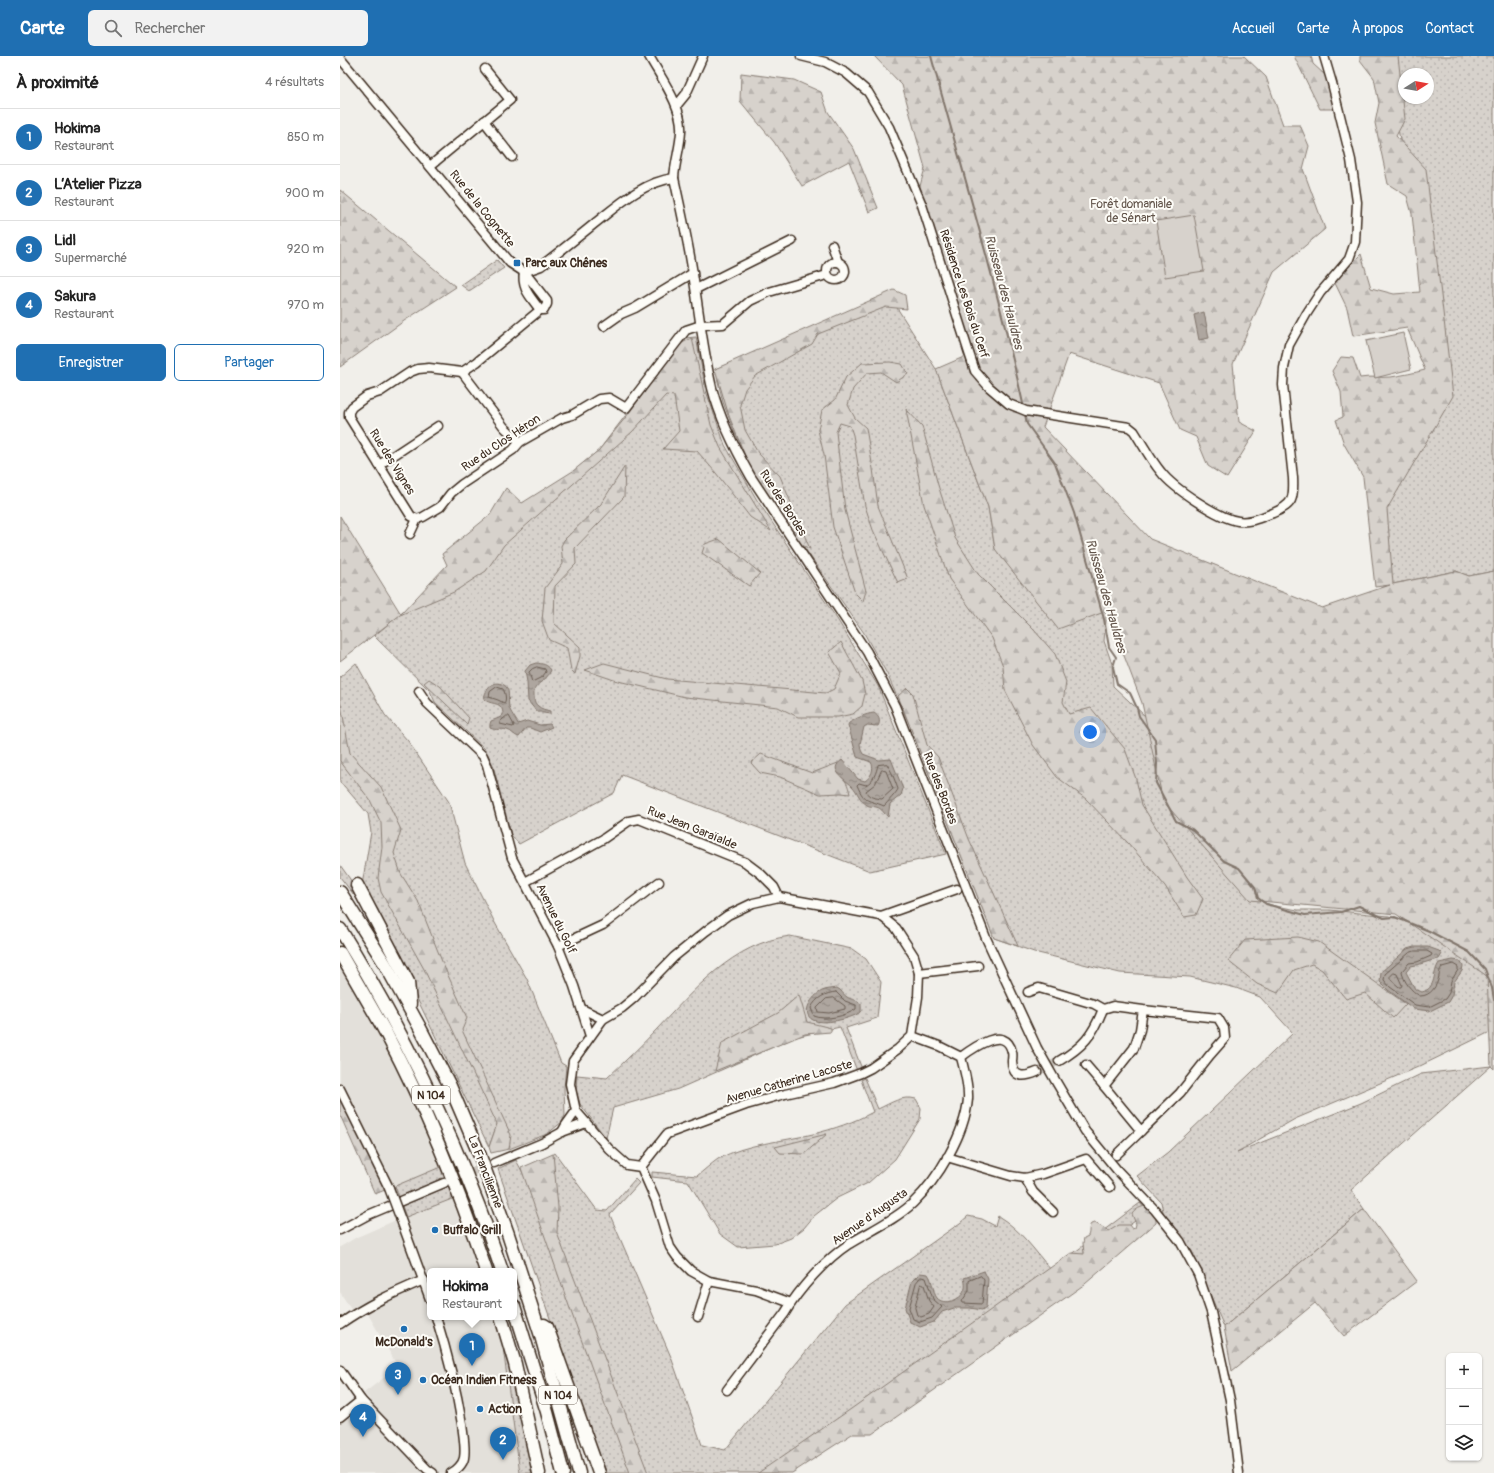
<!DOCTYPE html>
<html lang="fr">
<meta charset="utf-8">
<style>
body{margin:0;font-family:Pangolin,sans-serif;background:#f2f2f2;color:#222}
.controls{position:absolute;right:12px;bottom:12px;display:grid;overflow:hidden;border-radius:6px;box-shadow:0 1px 3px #0004}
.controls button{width:36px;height:36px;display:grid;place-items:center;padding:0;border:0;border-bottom:1px solid #e0e0e0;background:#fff;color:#222;font:20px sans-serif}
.compass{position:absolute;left:1058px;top:12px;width:36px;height:36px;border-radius:50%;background:#fff;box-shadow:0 1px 3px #0004;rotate:79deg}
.you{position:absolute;left:750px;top:676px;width:14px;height:14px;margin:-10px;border:3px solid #fff;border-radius:50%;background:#1a73e8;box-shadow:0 0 0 6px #1a73e833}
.badge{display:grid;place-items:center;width:26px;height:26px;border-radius:50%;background:#1f6fb2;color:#fff;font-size:13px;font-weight:700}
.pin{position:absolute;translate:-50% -33px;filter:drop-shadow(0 1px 2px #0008)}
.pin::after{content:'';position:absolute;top:21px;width:14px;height:12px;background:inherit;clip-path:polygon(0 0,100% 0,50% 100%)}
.popup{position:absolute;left:87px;top:1212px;width:90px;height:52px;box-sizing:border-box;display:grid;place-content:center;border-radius:6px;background:#fff;filter:drop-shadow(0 1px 3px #0005);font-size:13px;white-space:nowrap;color:#767676}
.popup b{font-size:15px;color:#222}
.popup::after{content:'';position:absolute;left:50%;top:100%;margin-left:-8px;border:8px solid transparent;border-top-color:#fff}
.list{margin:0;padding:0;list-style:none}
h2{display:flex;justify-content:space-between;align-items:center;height:52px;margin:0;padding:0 16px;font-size:17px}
h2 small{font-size:13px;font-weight:400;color:#767676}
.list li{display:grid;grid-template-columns:26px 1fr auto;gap:12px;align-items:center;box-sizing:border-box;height:56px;padding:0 16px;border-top:1px solid #e0e0e0}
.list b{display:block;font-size:15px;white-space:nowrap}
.list p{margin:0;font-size:13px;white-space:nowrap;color:#767676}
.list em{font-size:13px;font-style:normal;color:#767676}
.actions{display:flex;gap:8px;padding:12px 16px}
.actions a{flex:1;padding:9px 0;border:1px solid #1f6fb2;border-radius:6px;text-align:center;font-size:14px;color:#1f6fb2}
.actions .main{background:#1f6fb2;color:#fff}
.icon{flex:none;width:22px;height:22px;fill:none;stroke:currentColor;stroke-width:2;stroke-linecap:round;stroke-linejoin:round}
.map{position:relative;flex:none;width:1154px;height:1417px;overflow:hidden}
header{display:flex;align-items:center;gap:24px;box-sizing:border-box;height:56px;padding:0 20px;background:#1f6fb2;color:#fff}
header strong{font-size:19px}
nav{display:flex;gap:22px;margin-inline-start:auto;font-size:14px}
.search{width:280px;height:36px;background:#f2f2f2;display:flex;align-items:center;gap:10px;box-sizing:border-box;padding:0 14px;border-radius:6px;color:#767676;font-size:15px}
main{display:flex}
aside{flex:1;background:#fff}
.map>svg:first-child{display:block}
.built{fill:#e3e0da}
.grass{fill:url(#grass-dots);stroke:#897e75;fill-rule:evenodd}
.forest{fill:url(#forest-firs);stroke:#897e75}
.pitch{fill:#d7d2cc;stroke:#897e75}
.water{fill:url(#water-ripples);stroke:#80746b}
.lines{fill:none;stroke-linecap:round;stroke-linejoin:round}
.shore{stroke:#695c52;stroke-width:1}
.stream{stroke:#80746b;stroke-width:2}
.minor-tunnel{stroke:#cdc8c1;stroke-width:8;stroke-dasharray:8 4;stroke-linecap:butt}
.minor-casing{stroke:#3b2a1e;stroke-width:11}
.highway-casing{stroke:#3b2a1e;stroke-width:15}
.minor{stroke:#fdfcf7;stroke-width:8}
.highway{stroke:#fdfcf7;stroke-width:12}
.minor-bridge-casing{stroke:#3b2a1e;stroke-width:11;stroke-linecap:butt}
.minor-bridge{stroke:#fdfcf7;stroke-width:8}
.poi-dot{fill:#1f6fb2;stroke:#fdfcf7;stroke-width:1.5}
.labels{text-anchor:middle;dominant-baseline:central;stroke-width:4;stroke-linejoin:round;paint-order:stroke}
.shield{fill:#fdfcf7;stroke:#75695f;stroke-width:1}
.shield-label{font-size:11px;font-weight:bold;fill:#3b2a1e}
.park-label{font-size:12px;fill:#62544a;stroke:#fdfcf7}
.street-label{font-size:12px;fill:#3b2a1e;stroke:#fdfcf7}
.poi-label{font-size:12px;font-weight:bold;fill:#3b2a1e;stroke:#fdfcf7;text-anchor:start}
.water-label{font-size:13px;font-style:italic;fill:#63554b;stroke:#fdfcf7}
</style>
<header>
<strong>Carte</strong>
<div class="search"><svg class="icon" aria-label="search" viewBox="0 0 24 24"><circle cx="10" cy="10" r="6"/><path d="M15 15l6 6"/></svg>Rechercher</div>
<nav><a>Accueil</a><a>Carte</a><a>À propos</a><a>Contact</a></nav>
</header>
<main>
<aside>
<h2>À proximité<small>4 résultats</small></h2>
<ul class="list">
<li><span class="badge">1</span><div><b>Hokima</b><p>Restaurant</p></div><em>850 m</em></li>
<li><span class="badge">2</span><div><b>L’Atelier Pizza</b><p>Restaurant</p></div><em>900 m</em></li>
<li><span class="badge">3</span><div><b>Lidl</b><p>Supermarché</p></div><em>920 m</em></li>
<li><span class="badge">4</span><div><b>Sakura</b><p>Restaurant</p></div><em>970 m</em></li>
</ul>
<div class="actions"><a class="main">Enregistrer</a><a>Partager</a></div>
</aside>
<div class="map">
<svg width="1154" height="1417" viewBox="0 0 1154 1417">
<defs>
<pattern id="grass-dots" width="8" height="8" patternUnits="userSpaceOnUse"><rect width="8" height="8" fill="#d7d2cc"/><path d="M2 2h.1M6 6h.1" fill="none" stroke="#b9b4af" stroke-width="1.8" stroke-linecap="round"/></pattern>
<pattern id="forest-firs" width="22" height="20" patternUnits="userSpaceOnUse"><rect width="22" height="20" fill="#d7d2cc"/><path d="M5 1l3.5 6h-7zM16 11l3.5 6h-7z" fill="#b9b4af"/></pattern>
<pattern id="water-ripples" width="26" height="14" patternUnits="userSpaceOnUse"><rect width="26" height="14" fill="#aea69f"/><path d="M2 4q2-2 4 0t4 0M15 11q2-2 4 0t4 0" fill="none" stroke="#8f8781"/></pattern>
</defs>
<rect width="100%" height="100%" fill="#f1efea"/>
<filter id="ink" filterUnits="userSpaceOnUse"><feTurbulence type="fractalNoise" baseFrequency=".025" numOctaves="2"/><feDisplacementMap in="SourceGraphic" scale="8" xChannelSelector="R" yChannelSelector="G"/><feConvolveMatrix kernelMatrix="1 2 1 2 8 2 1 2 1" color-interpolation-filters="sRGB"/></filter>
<g filter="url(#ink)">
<polygon class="built" points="0,908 70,1033 117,1141 140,1215 90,1215 90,1261 155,1261 162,1284 180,1417 0,1417 0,1368 30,1344 24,1337 58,1311 23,1249 12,1255 0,1236 0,1191 15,1182 56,1164 45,1134 0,1036"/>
<g class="grass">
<path d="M1044,0H1154V515L1129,520L1116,515L1053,528L1044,531L1036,482L1093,316L1092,250ZM1064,18H1088V42H1064Z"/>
<polygon points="157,204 164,212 129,235 121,229"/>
<polygon points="552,244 596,313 648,451 655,493 767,555 764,585 772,608 773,630 805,660 922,846 935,850 958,854 990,854 1049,860 1084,871 1122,894 1150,924 1154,968 1150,976 1078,1011 955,1063 897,1096 1021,1047 1081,1018 1151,1010 1011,1134 1024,1153 884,1271 852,1195 824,1160 821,1146 797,1120 828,1096 953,977 920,941 896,932 850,921 780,917 694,896 654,882 570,670 547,618 524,577 461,487 408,403 394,375 383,346 375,313"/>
<polygon points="356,281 366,335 385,389 417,444 497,563 538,630 606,798 530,815 282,719 274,737 179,788 171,779 153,709 145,693 95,646 90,635 34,580 259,394 345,282"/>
<polygon points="16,607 45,659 68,685 109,746 125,807 155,867 187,923 221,1007 226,1010 224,1032 225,1059 222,1066 207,1078 169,1093 157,1068 149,1091 22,829 31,776 28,758 4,730 0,727 0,621"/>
<polygon points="0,809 10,823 15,835 14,839 0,821"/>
<path d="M450,880L512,893L526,903L541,926L537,962L506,972L522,1013L517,1015L500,971L456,981L338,1033L273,1052L266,1082L240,1048L236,1035L237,1019L267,1022C284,1006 301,990 317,973C354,934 393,887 450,880Z"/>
<path d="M525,1022L538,1053C551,1047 562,1039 576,1043L581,1052L580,1063L555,1103L528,1127L497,1142L474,1160L464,1172L451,1182L435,1188L398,1191L380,1178L348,1125L312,1121V1116L357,1120C363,1115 371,1108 378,1103C408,1087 441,1086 473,1078C494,1073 514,1066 533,1056L521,1024Z"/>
<path d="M215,1097L257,1154L267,1155L295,1123L299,1127L270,1159L331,1301L362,1389L385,1394L505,1248L620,1167L628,1160L642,1163L655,1170L658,1160C680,1173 695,1195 711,1214L800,1147L808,1156L435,1417H267L244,1360L158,1113L176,1104L184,1119Z"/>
<polygon points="103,1110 117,1141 66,1161 62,1150 107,1131 102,1122 59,1141 55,1130"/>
<polygon points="162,1284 184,1368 194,1417 180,1417"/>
</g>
<g class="forest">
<path d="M534,0H904L926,21L943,69H960L969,90L963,113L985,173L934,216L893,308L899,366L916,375L887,422L868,410L856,381L840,374L819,327L729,298L703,371L810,483L982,552L1050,529L1035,531L1023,421L1004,388L996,364L1003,361L1001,336L992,315L1001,301L1013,302L1020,322C1031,320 1040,322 1051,321C1063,319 1074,317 1085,314L1067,272L1013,280L1007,252L994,225L1021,198L1031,232L1054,238L1080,236L1072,158L1067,140L1048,128L1035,67L1039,47L1034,22L1020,4V0H1058L1065,63L1056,80L1086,113L1113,340L1047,453L1053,528L1116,515L1129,520L1154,515V1013L1151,1010L1147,920L1056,858L910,844L823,745L802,647L767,555L718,573L655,493L648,451L596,313L626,300L580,130L585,112L562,29Z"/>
<polygon points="954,0 971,0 973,8 985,19 997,53 980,53"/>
<polygon points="401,17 454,24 481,36 488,56 514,93 538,152 529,156 509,105 462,130 434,86 400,45"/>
<polygon points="0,134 116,231 64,265 0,311"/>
<polygon points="554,234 565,239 567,253 546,251 478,278 472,288 415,320 405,333 400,349 405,374 418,397 440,420 470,493 460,488 410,412 389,360 375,313"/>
<polygon points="352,282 371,369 380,391 431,475 410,461 376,417 357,395 323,393 339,375 334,340 326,339 292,376 164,489 146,515 114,536 60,559 0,605 0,460 61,558 107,509 102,498 150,459 166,432 182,447 233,415 259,394 286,361 340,288"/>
<polygon points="550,306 562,308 568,318 556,326 541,316 527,317 513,333 508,349 515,362 526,372 533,413 538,450 568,523 558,527 533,474 525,450 513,379 510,370 500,367 496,376 505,454 526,535 523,545 515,537 493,471 484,399 478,374 482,354 495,344 506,321 522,307"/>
<polygon points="566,353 582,370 598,429 615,482 638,518 694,574 715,598 726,626 723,646 729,658 751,652 785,693 796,723 802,749 847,821 863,843 856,859 844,861 825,830 788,787 746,743 717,721 693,689 665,634 663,610 652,582 609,523 584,449"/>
<polygon points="285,410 284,441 235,492 236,508 215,530 214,567 240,591 240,600 235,618 231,614 227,592 209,584 202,565 205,532 223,508 221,490 224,484 261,448"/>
<polygon points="379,483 420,517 409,530 362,497 365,488"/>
<polygon points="501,586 522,625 525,638 522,650 513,658 498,661 458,661 438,651 345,641 274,624 245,614 264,607 327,623 486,637 494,633 501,617 489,596"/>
<polygon points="89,623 100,630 129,662 127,668 84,627"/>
<polygon points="567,632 573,638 587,689 598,701 629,783 678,890 654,882 558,640"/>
<polygon points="0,644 10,697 41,731 61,774 54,797 61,818 78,845 103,908 127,962 122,974 171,1079 169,1093 151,1097 149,1091 157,1068 84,913 41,836 38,822 42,791 41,767 30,744 0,705"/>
<path d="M421,698L472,717L498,707C494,718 501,718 506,726C508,729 509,734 510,738L501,737L480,738L440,721L420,717L411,707Z"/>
<polygon points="958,881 979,886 1028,921 1066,948 1053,962 1025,937 1006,943 982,914 972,908 954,914 938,937 917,928 888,905 905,884"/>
<polygon points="459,939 467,966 491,972 491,976 465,978 375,1015 382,987 438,957"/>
<polygon points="0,1036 45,1134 35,1138 0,1059"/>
<polygon points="487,1078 464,1098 440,1097 435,1091"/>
<polygon points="213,1098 218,1151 217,1177 308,1417 290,1417 229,1250 181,1112"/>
<path d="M812,1149L816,1154V1167L745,1228L532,1378H512L452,1417H418L511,1353L731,1197L744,1198L743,1187L744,1182L748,1180C750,1175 748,1172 751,1168L755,1167L769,1175L779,1169H789L792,1173L795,1172L796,1168L792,1158C797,1151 804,1150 812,1149Z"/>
<polygon points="1024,1153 1077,1225 1004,1280 975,1247 892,1315 884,1271"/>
</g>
<g class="pitch">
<polygon points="854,159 864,215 825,221 816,165"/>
<polygon points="1063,277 1071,313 1035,322 1026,285"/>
</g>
<g class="water">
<polygon points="864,256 869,282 859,284 854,259"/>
<path d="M196,607C203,608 207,608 211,614C206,628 192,625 194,642C194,645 196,649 198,650C201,653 206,654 210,655V658L197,656L188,645L187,626L185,615L190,609Z"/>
<path d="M156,627C173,628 167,640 169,651C170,656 176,663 178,668L187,665L200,669L210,668L212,671L200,676L190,672H186L179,681C174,680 172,675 167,674C161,672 156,675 150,672V668L151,665L159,662L163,659C163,644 151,650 144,643C145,635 149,630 156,627Z"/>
<path d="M534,657C539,660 541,665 538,670L527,669L524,671L520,688L521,694L523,698L539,704L551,703L563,733L561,739L550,748L548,761C544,758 542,752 536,751C533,750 530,751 527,749C519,744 518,736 512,730C505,723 487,714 502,704L518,723L525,725C531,721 535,713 531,706L517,701L508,669L509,667C517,662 525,658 534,657Z"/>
<path d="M1074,891H1088L1099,895L1102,898L1099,903C1089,904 1081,909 1071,910L1066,916L1075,933L1082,936C1097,932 1092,917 1099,907L1113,904L1120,905L1123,910L1122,915L1114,926L1112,939L1108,946L1090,955L1074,953L1048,934L1040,926L1041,916L1067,893Z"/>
<path d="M497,932C502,934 503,939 507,941C513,945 516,942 521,948C521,952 522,955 519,957C511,963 482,969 473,964C460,957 472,940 482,935C486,933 492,933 497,932Z"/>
<path d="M644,1215L648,1223L646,1251L642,1254L630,1252H614L602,1256L594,1266L580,1271L570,1266L565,1252L572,1225L580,1217L588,1218C593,1225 593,1237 597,1242C604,1250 621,1244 624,1235C626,1231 625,1226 624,1222Z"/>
</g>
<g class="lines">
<g class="shore">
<polygon points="197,611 205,613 206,616 202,621 192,626 189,616 192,613"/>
<path d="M157,631L163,633C165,636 167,644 164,647L158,644L149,641L150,636Z"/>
<polygon points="167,660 169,660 174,669 173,671 160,668 160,666"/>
<path d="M547,708L552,717L558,733C558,735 546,748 544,750C528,743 525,748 517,729L519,727L526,729C534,724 536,717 538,709Z"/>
<path d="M542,714L546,715L553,733L542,743C536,742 528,742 526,735L535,728Z"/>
<path d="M1075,895H1087L1092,898L1091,900L1077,906L1069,907L1062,915C1063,925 1071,935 1080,940C1091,940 1097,930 1099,920C1100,916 1099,915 1102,911L1113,908L1118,911V914L1111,925L1109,937L1105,943L1089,951L1075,949L1050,931L1044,924L1045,918L1069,897Z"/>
<polygon points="1054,917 1057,918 1062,929 1061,931 1059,931 1050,923 1050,921"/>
<path d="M496,936L505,945L516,949V953C506,960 486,965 474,960L471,952C476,942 485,937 496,936Z"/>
<polygon points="494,942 505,950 505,953 489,957 478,956 477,952 486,943"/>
<polygon points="641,1220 644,1224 642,1248 623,1247 622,1245 629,1235 629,1225"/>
<polygon points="581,1221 586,1222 593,1243 602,1251 592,1262 580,1266 573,1263 569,1252 576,1227"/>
<polygon points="581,1228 584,1229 589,1245 594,1251 589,1258 581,1261 577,1259 575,1252"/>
</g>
<g class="stream">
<path d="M591,0C623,117 658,233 684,352"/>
<polyline points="685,358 687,368 715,407 734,457 764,563 769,591 776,601 773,611 777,628 790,637 797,652 799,660 815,683 817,708 816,727 836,765 853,774 884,805 899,812 915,831 918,842 926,848 965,859 1001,856 1019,850 1044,862 1055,861 1089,875 1129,896 1145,913 1152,932 1154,944"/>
</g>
<g class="minor-tunnel">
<polyline points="697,1016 719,1005"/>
<polyline points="108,1125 154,1107"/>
</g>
<g class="minor-casing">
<g id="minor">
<path d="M309,0C321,22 343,51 341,76C340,92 335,106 334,122C341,154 348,185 353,218C359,256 363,294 372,332C380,363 395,393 411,421L527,596L555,650L646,882L697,992L715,1024L745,1075L777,1114L815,1154L840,1185L858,1218L871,1256L890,1344L899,1417"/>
<path d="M461,0L485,6L506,17L528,36L549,71L582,149L629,297L635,315L649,331L669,348L686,355L789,371L794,375C803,389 811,404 821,416C833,432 878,462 898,465C910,467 922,461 933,457C953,449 954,443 953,422L943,329L944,312L949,289L967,257L980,237L1009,203L1015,186L1017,146L1011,104L992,27L984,0"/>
<path d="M0,2L170,207L184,216L201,210C219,196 237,182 254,168C278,149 303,126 334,122"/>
<polyline points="337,49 346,38 363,0"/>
<polyline points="144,65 172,101"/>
<polyline points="90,110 170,44 145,13"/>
<polyline points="492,189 498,206"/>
<circle cx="496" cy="215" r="9"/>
<path d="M184,216L186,218L207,245V248L204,254H200C191,241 181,233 184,216Z"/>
<polyline points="356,233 452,185"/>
<polyline points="264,270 281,258 295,252 353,217"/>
<polyline points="122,316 164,371 180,386"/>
<polyline points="39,409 98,370"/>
<polyline points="77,463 83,461 100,451 111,437 122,428 173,394 180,386 222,362 232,359 259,343 269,342 286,352 346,274 361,269 383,268 410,245 429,236 487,219"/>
<polyline points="77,463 71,460 9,361 9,356 12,351 27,340 40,336 70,316 78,313 89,312 122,316 137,306 200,254"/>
<polyline points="70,478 77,463"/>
<polyline points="79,635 87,647 143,700 147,709 172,802 218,890 234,930 250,980"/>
<polyline points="185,826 263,783 289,765 299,763 405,806 421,818 434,831 439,841"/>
<polyline points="541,860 617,833"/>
<polyline points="218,890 263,869 319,826"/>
<polyline points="579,917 638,910"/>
<path d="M688,936L699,932L754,948L763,953C753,979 743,991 719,1005"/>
<polyline points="242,953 263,963"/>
<polyline points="763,953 773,950 803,954 800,974 794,992 764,1030 801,1075 840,1037 870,999 885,982 884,972 878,962 803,954"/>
<path d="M621,1001C633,992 666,968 672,996C673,999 672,1003 672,1006C673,1023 685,1021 697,1016"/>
<polyline points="746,1009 764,1030"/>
<polyline points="0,1033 49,1132"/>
<polyline points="222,1076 226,1069 236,1055"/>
<polyline points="776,1099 801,1075"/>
<polyline points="607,1101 671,1120 685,1122 703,1118 746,1103 770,1131"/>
<polyline points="154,1107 202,1087 222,1076 246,1067"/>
<polyline points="301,1111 327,1078 406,1049 445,1038 494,1027 521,1017 531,1012 558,993 572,980 578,941 579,917 574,900 556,872 541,860 439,841 413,847 388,859 366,875 334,901 294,942 282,952 263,963 233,1005 230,1028 236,1055 269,1093 287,1109 301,1111 316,1145 330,1191 337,1201 351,1215 369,1225 416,1234 451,1247"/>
<polyline points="685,1122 693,1136 713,1156"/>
<polyline points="61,1164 90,1243"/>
<polyline points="0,1174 28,1159 104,1127"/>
<path d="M96,1261C107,1296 116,1331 122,1368C123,1378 126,1392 124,1402C123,1408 116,1415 111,1417"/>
<polyline points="358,1261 369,1225"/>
<path d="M0,1268C27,1249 53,1237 84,1224"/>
<polyline points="0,1314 21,1344 87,1413 93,1417"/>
<path d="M387,1334L445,1257C459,1233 486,1203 509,1188C530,1175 555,1164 573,1147C598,1123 625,1078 628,1043C629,1029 624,1014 621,1001L599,990L572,980"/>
<polyline points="0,1361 21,1344"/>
</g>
</g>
<g class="highway-casing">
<g id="highway">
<polyline points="17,829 68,926 70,948"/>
<polyline points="0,836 45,908 79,970 110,1030 140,1100 168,1178 201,1280 239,1417"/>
<path d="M0,873C67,981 122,1095 162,1215"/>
<path d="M0,897C16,925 32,952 47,979C87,1055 119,1134 146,1215"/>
<polyline points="174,1250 207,1356 223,1417"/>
<polyline points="161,1261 175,1308 199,1417"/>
<polyline points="204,1269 207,1271 259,1417"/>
</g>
</g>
<use href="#minor" class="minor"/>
<use href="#highway" class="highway"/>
<g class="minor-bridge-casing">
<polyline id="minor-bridge" points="49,1132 61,1164"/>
</g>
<use href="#minor-bridge" class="minor-bridge"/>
</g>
</g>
<g class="poi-dot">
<rect x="173" y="203" width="8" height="8" rx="2"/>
<circle cx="95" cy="1174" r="4"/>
<circle cx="64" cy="1273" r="4"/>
<circle cx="83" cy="1324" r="4"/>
<circle cx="140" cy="1353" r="4"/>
</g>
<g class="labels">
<g class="shield">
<rect x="72" y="1030" width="38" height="18" rx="3"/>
<rect x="199" y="1330" width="38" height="18" rx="3"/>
</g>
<g class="shield-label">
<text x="91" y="1039">N 104</text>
<text x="218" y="1339">N 104</text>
</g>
<g class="park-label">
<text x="791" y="148">Forêt domaniale<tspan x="791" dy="14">de Sénart</tspan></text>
</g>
<g class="street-label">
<text transform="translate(142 153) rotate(51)">Rue de la Cognette</text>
<text transform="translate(624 238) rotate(72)">Résidence Les Bois du Cerf</text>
<text transform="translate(161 387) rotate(-34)">Rue du Clos Héron</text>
<text transform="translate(52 406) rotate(58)">Rue des Vignes</text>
<text transform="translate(443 447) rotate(57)">Rue des Bordes</text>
<text transform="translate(600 732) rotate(69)">Rue des Bordes</text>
<text transform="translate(352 772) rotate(22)">Rue Jean Garaïalde</text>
<text transform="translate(216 863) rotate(64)">Avenue du Golf</text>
<text transform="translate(449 1026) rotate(-16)">Avenue Catherine Lacoste</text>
<text transform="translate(145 1116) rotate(69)">La Francilienne</text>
<text transform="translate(530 1161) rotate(-35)">Avenue d'Augusta</text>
</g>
<g class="poi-label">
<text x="185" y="207">Parc aux Chênes</text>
<text x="103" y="1174">Buffalo Grill</text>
<text x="64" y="1286" text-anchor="middle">McDonald's</text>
<text x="91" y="1324">Océan Indien Fitness</text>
<text x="148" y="1353">Action</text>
</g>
<g class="water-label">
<text transform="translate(664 236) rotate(75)">Ruisseau des Hauldres</text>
<text transform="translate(766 540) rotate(74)">Ruisseau des Hauldres</text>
</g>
</g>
</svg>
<div class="controls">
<button>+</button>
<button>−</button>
<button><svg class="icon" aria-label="layers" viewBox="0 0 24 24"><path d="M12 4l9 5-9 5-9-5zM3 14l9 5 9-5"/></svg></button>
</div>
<svg class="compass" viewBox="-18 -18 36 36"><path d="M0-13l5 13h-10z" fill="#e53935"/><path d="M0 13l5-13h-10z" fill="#767676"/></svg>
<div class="you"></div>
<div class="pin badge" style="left:132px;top:1310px">1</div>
<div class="popup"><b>Hokima</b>Restaurant</div>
<div class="pin badge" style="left:163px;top:1404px">2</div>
<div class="pin badge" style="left:58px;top:1339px">3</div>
<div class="pin badge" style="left:23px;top:1381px">4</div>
</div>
</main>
